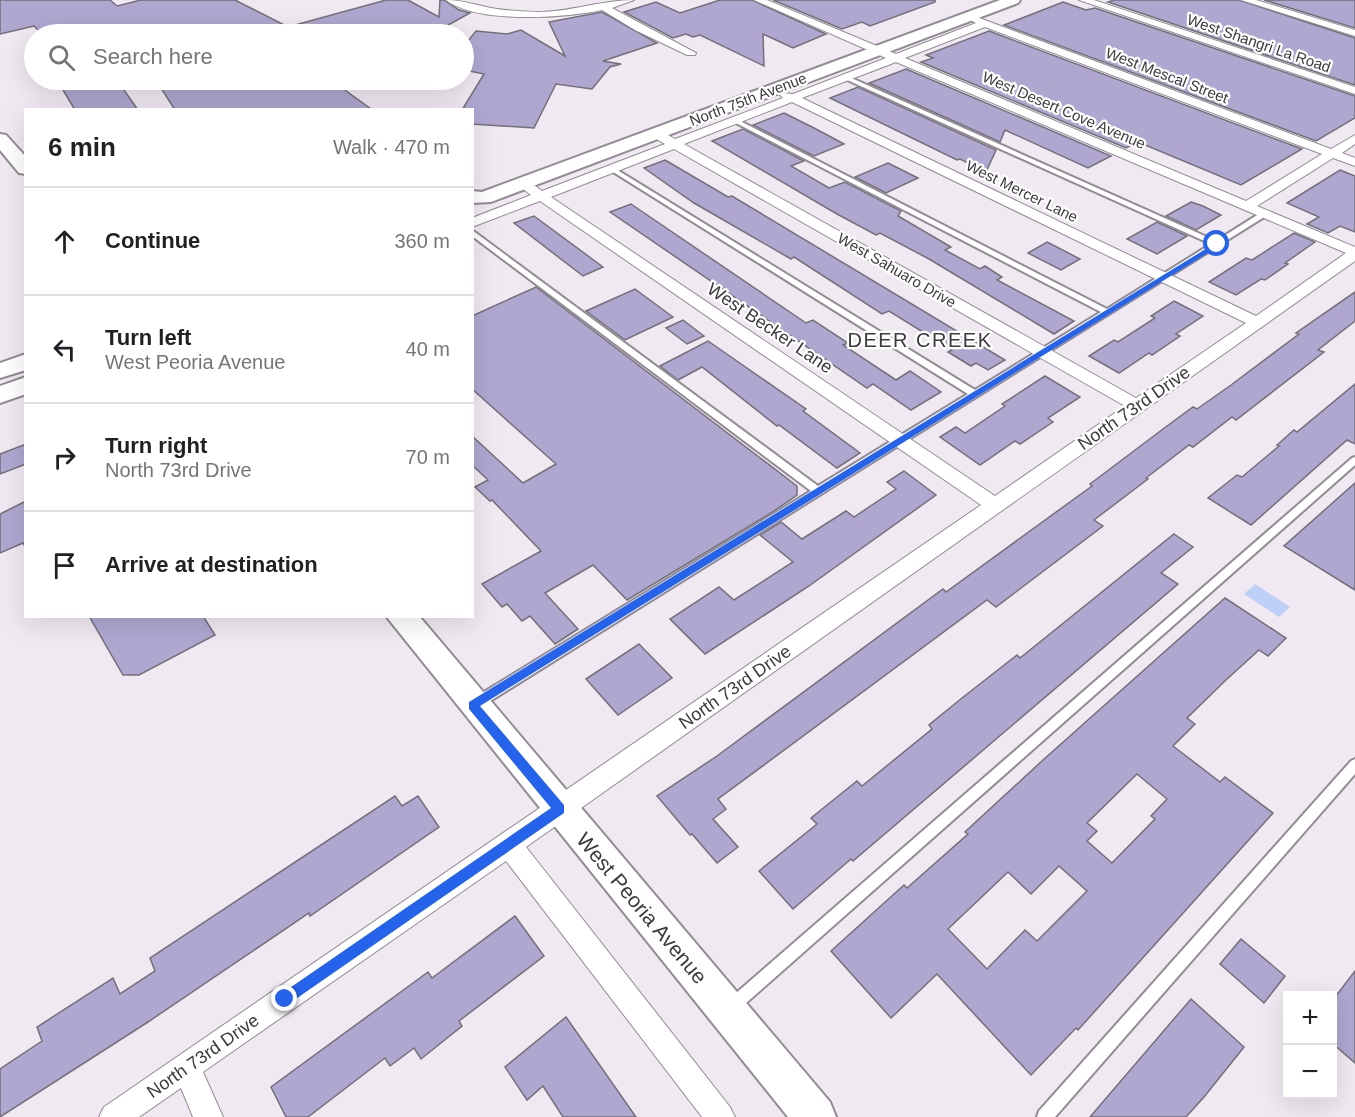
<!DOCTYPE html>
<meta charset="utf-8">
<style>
body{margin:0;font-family:Helvetica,sans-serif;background:#f2f2f2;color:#202124}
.controls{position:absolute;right:18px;bottom:18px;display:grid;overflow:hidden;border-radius:0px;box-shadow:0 6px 24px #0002}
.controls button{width:54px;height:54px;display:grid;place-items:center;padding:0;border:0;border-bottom:2px solid #e0e0e0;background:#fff;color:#202124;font:30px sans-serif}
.stop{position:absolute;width:18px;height:18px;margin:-14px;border:4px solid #2563eb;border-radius:50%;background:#fff}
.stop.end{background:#2563eb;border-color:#fff;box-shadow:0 2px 6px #0008}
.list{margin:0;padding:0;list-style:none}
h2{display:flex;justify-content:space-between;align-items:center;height:78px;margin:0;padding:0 24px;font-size:26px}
h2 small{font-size:20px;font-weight:400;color:#757577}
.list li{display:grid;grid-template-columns:39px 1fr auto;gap:18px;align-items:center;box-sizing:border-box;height:108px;padding:0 24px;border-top:2px solid #e0e0e0}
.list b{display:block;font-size:22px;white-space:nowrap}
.list p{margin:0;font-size:20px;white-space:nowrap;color:#757577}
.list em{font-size:20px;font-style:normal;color:#757577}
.icon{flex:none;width:33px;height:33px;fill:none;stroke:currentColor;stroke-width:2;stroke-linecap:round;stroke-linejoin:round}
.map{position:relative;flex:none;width:1355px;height:1117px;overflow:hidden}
.search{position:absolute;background:#fff;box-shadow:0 6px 24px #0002;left:24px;top:24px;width:450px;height:66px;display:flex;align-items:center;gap:15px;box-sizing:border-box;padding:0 21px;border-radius:33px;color:#757577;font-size:22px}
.panel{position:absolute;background:#fff;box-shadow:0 6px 24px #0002;left:24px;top:108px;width:450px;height:510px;border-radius:0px}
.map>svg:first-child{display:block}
.water{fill:#bed0f7}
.building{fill:#afa7d0;stroke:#727079;stroke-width:1.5;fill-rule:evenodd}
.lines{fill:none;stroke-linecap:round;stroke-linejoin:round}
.service-casing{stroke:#928b93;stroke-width:4}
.minor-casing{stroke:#928b93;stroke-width:2}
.secondary-casing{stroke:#928b93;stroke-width:4}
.service{fill:#fff;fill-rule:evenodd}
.minor{fill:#fff;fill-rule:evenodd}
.secondary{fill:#fff;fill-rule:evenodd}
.route{fill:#2563eb}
.labels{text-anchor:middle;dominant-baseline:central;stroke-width:4.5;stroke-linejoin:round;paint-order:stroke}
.far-street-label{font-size:15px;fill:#3d3a3d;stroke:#fff}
.street-label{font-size:18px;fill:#3d3a3d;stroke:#fff}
.neighbourhood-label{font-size:20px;letter-spacing:1.5px;fill:#3d3a3d;stroke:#fff}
.near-street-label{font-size:21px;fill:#3d3a3d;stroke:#fff}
</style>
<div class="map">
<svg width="1355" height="1117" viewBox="0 0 1355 1117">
<rect width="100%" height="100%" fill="#f1e9f2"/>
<polygon class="water" points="1255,584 1290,607 1279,617 1244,594"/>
<g class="building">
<polygon points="0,0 110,0 117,6 141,0 235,0 288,27 386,0 408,0 439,17 440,0 444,0 459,10 470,13 432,34 42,34 34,26 0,34"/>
<polygon points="720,0 752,0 826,34 793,48 763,34 764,66 700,35 693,37 686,34 673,38 624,12 656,2 680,13"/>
<polygon points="773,0 935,0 935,2 870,26 862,22 842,29"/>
<polygon points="1114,0 1239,0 1355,38 1355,85 1108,2"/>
<polygon points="1264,0 1355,0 1355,28"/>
<polygon points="1063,2 1086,10 1095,8 1355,96 1355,118 1316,141 1004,25"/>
<polygon points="602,12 657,43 603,61 621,64 610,67 592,89 556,84 534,128 472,124 472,110 462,110 484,74 464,70 464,46 476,31 507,34 521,30 565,56 549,22"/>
<polygon points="989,31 1302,149 1241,185 1138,142 1126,148 921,62 933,58 926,55"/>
<polygon points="906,69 1111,156 1088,168 1005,130 1000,142 869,83"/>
<polygon points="57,80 117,80 138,110 75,110"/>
<polygon points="156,80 255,80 255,86 279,80 331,80 371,109 175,110"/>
<polygon points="858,87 996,150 986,172 960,159 957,160 830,98"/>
<polygon points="784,113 816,129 844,144 814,156 753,125"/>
<polygon points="743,129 804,161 791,166 829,188 845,182 901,211 898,216 951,247 945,250 980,269 985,266 1002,277 997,280 1074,321 1054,334 929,259 880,233 876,235 837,214 712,141"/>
<polygon points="665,160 728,197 732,196 1005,360 988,370 976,363 971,366 948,352 952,350 889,311 882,314 794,257 791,259 694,203 644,168"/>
<polygon points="888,163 918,178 886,193 855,177"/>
<polygon points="1340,170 1355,176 1355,232 1340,226 1328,233 1307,224 1319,217 1287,203"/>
<polygon points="1191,202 1203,206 1221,215 1196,230 1166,216"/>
<polygon points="631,204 806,323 813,320 848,343 843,345 896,380 910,371 941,392 911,410 873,384 867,388 610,212"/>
<polygon points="534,216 603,267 583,276 514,223"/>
<polygon points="1157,222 1187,236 1157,254 1127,239"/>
<polygon points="1294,233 1315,242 1285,263 1288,264 1265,280 1261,279 1236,295 1209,282 1246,258 1252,260"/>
<polygon points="1047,242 1080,259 1061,270 1028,253"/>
<polygon points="536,287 797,486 797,495 771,513 627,600 593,565 545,593 578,629 555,644 530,616 522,621 507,604 502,607 482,584 541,551 492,500 490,501 475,487 488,480 472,465 472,436 523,483 556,464 472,389 472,316"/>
<polygon points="635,289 673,317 625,340 586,311"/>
<polygon points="1355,292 1355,321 1318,350 1324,352 1236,420 1232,417 1193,447 1189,445 1146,478 1148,479 1094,520 1103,526 996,607 987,600 718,799 726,809 713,819 738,847 717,863 692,834 690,835 657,796 717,756 943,589 946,592 1092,486 1090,484 1163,429 1193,407 1197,409 1231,385 1299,334 1296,333"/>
<polygon points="1174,301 1203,316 1176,334 1180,336 1152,355 1149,353 1119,373 1089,356 1114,340 1118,342 1155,318 1151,316"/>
<polygon points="683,320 704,336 687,344 666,328"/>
<polygon points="708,341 806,409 803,411 860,453 837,468 779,425 777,426 702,367 678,380 660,366"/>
<polygon points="1045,376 1080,397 1048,418 1053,422 1020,444 1015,441 980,465 940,437 956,427 965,433 1005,406 1002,404"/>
<polygon points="1355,384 1355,444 1347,440 1251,525 1208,498 1237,475 1242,477 1279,446 1277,445 1294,430 1297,432"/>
<polygon points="26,444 26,464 0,474 0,454"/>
<polygon points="904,471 936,495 809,586 705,654 670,619 719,587 734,600 793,562 760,535 781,522 802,539 846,511 854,517 896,489 887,482"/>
<polygon points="1355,483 1355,590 1284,546"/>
<polygon points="26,501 26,548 23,543 0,553 0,514"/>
<polygon points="1174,534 1193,547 1161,573 1178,584 853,861 851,859 793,909 759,871 817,824 811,818 857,781 862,786 932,729 929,725 962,698 1017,655 1020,658"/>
<path d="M1225,598L1286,638L1268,656L1259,650L1226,680L1187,718L1195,724L1173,746L1220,782L1225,777L1273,813L1078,1030L1076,1028L1031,1075L937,974L891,1018L831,951L904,885L907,888L968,834L965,832L1043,760ZM1137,774L1167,799L1151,816L1155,819L1112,863L1087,841L1097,831L1087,823ZM1059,866L1087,891L1037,941L1025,930L987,969L948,929L1008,872L1031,894Z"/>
<polygon points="89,616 203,616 215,635 139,675 123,675"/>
<polygon points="639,644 672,678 618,715 586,679"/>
<polygon points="395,796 402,806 418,796 439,827 310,916 309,913 148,1022 0,1117 0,1069 42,1041 37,1027 113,978 120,994 155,971 150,958"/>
<polygon points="515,916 544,956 459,1021 462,1026 421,1059 414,1048 390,1066 385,1058 308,1117 286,1117 271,1087 428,972 432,978"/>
<polygon points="1241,939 1285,976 1264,1003 1220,964"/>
<polygon points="1355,971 1355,1063 1332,1043 1332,1001"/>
<polygon points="1191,999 1244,1047 1204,1097 1186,1117 1090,1117"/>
<polygon points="566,1017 636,1117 563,1117 543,1086 527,1100 505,1067"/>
</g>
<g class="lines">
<g class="service-casing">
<g id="service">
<polygon points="845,77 849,77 1216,241 1262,212 1269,214 479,708 475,709 471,708 469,704 471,700 811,491 472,236 472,230 818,486 968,394 610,170 610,168 614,168 975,390 1101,312 734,122 734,120 738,120 1107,309 1211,244 845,79"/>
<polygon points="1355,457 1355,465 737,1011 732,1013 727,1011 725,1006 727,1001 1352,458"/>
<polygon points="1355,759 1355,774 1055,1117 1037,1117 1039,1111 1351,761"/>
</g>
</g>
<g class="minor-casing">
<g id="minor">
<path d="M446,0C462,0 476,5 491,8C507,11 522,11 538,12C570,12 602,0 634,0L612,8L696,53L695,55H687L635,30L602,10C565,18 477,24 446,0Z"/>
<path d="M754,0H767L896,54L976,23L969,19L974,16L1331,149L1355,135V144L1342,153L1355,158V166L1333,158L1257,206L1355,247V261L526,847L730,1107L735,1117H702L506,861L203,1072L223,1117H193L181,1088L139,1117H99L104,1107L981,505L540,201L472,227V218L531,195L515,183L517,180H527L542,191L665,144L653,137V131H661L675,139L783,98L780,95L782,93L793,94L886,58ZM985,27L1322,154L1246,201L905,58ZM896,62L1346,253L1256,316L802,98ZM792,102L1246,323L1136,398L684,144ZM674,149L1125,406L995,496L551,197Z"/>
<polygon points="1079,0 1094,0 1355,87 1355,94"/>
<polygon points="1241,0 1256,0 1355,30 1355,36"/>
</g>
</g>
<g class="secondary-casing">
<g id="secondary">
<polygon points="1000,0 1020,0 1018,3 491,202 472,203 472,191 482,192"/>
<polygon points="0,134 6,135 26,157 26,174 19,173 0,150"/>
<polygon points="26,354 26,370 0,378 0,363"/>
<polygon points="26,377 26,394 0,403 0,386"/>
<polygon points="386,616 419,616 830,1102 836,1117 788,1117"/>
</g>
</g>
<use href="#service" class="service"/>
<use href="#minor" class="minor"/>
<use href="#secondary" class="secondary"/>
</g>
<polygon class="route" points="1217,242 1219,246 480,706 564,805 564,813 290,1003 285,1005 281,1003 279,999 281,994 551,808 469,709 469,702"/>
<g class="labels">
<g class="far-street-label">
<text transform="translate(1259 43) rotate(19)">West Shangri La Road</text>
<text transform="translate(1167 75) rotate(21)">West Mescal Street</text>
<text transform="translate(748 99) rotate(-21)">North 75th Avenue</text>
<text transform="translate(1064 110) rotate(23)">West Desert Cove Avenue</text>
<text transform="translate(1022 191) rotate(26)">West Mercer Lane</text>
<text transform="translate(897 270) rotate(30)">West Sahuaro Drive</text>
</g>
<g class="street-label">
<text transform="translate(770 328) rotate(34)">West Becker Lane</text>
<text transform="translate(1134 408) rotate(-35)">North 73rd Drive</text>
<text transform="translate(735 687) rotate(-35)">North 73rd Drive</text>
<text transform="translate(203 1056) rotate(-35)">North 73rd Drive</text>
</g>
<g class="neighbourhood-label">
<text x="920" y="340">DEER CREEK</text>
</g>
<g class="near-street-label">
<text transform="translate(642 908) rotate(50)">West Peoria Avenue</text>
</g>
</g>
</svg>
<div class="controls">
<button>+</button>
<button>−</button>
</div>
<div class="stop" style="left:1217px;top:244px"></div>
<div class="stop end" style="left:285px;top:999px"></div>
<div class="search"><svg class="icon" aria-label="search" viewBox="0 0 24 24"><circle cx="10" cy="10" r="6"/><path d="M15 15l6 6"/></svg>Search here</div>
<section class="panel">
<h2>6 min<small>Walk · 470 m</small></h2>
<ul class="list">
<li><svg class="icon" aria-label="ahead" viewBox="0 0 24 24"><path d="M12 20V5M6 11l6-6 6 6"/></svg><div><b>Continue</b></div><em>360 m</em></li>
<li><svg class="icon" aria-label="left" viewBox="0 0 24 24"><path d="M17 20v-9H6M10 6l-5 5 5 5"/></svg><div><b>Turn left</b><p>West Peoria Avenue</p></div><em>40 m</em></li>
<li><svg class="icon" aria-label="right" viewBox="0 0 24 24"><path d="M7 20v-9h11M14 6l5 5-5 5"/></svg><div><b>Turn right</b><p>North 73rd Drive</p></div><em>70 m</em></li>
<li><svg class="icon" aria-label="arrive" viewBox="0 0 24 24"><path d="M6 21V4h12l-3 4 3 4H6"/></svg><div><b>Arrive at destination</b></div></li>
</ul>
</section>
</div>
